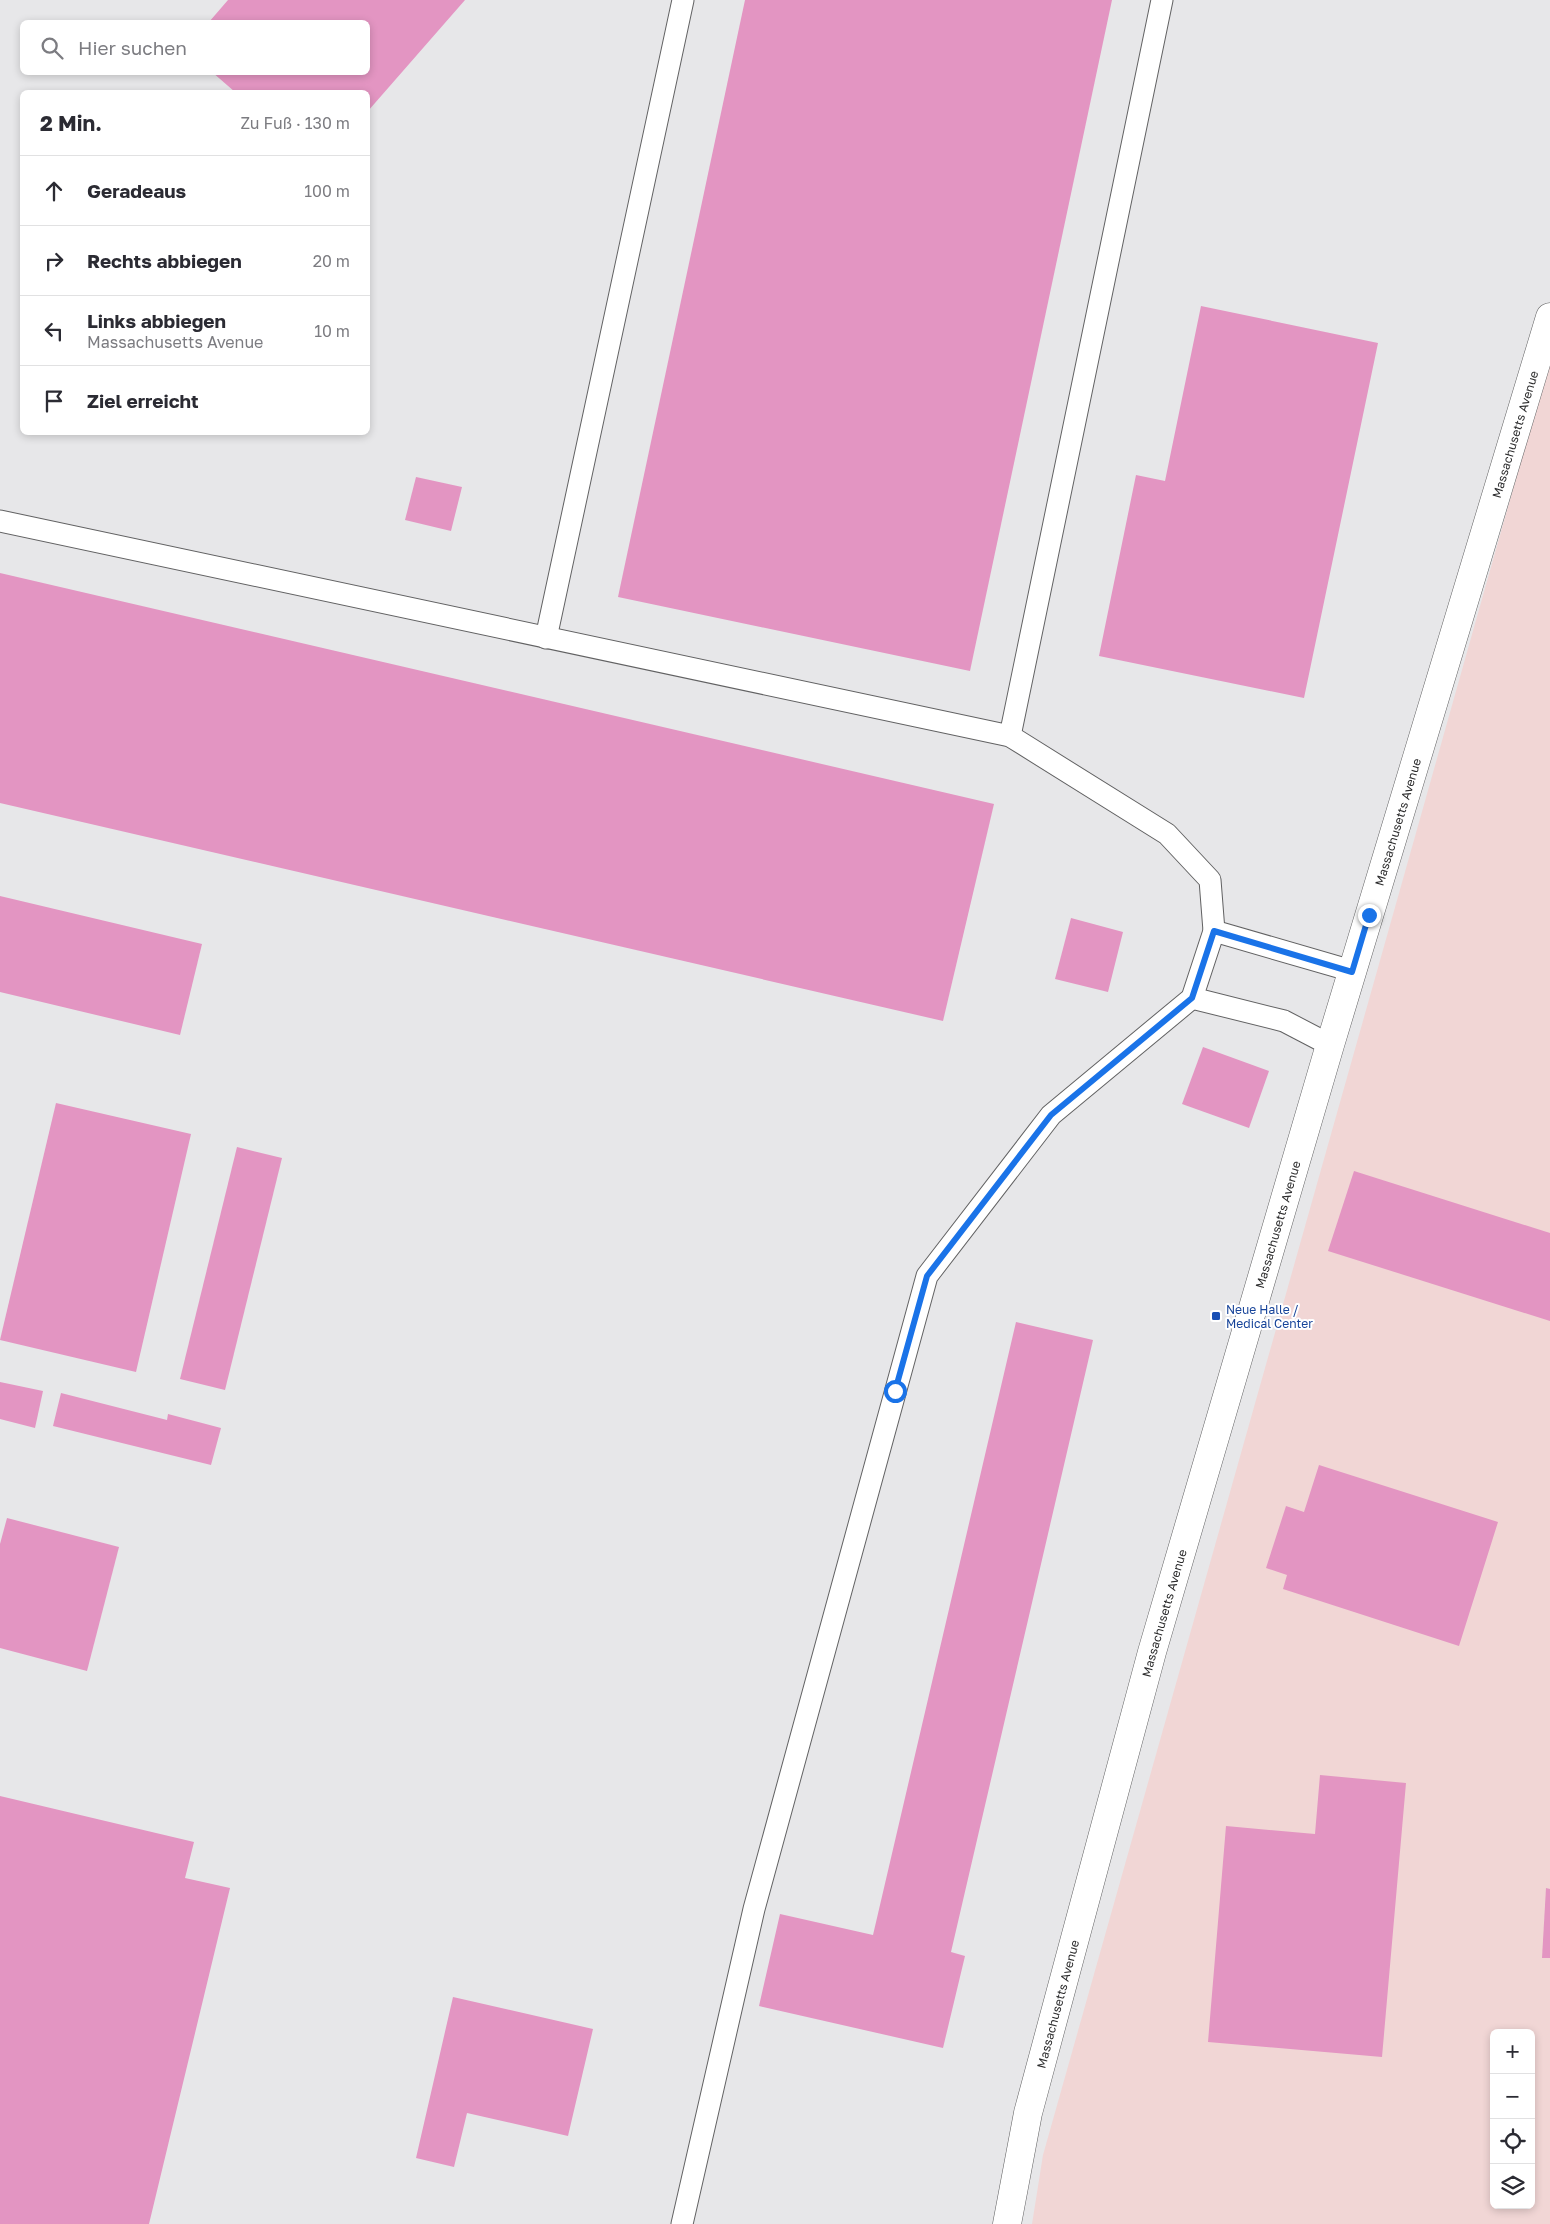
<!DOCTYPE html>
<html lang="de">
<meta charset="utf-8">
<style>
body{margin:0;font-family:"Golos Text",sans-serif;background:#f7f7f7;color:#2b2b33}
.controls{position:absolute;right:15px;bottom:15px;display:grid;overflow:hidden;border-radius:8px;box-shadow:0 2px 8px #0003}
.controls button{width:45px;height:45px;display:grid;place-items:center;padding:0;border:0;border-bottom:1px solid #e1e1e2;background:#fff;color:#2b2b33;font:25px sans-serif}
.stop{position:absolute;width:15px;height:15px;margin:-11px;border:4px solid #1a73e8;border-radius:50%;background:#fff}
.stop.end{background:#1a73e8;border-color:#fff;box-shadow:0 1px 5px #0008}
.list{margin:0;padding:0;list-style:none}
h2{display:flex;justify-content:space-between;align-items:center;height:65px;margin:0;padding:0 20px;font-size:21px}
h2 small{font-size:16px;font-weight:400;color:#7c7c81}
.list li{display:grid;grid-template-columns:32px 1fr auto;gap:15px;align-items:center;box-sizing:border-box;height:70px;padding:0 20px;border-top:1px solid #e1e1e2}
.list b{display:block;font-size:19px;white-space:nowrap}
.list p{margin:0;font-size:16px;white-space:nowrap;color:#7c7c81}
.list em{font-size:16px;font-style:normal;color:#7c7c81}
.icon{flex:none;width:28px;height:28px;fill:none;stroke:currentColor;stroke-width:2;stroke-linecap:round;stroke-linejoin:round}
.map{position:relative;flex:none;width:1550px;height:2224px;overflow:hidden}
.search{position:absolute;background:#fff;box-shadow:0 2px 8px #0003;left:20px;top:20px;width:350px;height:55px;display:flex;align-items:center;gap:12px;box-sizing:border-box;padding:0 18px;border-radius:8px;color:#7c7c81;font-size:19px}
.panel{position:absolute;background:#fff;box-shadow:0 2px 8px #0003;left:20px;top:90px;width:350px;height:345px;border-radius:8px}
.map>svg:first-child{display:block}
.industrial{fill:#f1d6d5;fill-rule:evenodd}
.building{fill:#e395c2}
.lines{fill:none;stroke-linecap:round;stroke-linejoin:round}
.service-casing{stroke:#626263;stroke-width:23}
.minor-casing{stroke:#626263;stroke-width:29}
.service{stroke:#fff;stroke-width:21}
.minor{stroke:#fff;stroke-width:28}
.route{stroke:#1a73e8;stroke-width:6}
.transit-dot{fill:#1a4fb4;stroke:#fff;stroke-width:2}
.labels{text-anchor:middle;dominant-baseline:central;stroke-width:4;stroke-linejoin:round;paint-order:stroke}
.street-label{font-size:12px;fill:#2c2c2d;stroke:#fff}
.transit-label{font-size:12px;fill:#164399;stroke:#fff;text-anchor:start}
</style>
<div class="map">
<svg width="1550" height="2224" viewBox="0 0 1550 2224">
<rect width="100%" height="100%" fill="#e7e7e9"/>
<path class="industrial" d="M1550,358V2224H1032L1043,2155ZM1494,2033H1531V2205H1494Z"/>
<g class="building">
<polygon points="228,0 465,0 368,111 368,92 235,92 212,72 368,72 368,22 209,22"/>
<polygon points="745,0 1112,0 970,671 618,597"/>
<polygon points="1201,306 1378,343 1304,698 1099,656 1136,475 1165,481"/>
<polygon points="416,477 462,487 451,531 405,520"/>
<polygon points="0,573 994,804 943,1021 0,803"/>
<polygon points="0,896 202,944 180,1035 0,992"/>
<polygon points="1071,918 1123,932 1108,992 1055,979"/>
<polygon points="1203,1047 1269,1071 1249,1128 1182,1104"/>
<polygon points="56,1103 191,1134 136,1372 0,1340"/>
<polygon points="237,1147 282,1158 225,1390 180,1379"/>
<polygon points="1354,1171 1550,1233 1550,1321 1328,1251"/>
<polygon points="1016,1322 1093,1340 951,1952 965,1956 943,2048 759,2006 780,1914 873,1935"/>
<polygon points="0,1382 43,1391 35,1428 0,1419"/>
<polygon points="61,1393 167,1420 168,1414 221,1428 211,1465 53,1426"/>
<polygon points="1319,1465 1498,1522 1459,1646 1283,1589 1287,1575 1266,1568 1286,1506 1304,1512"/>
<polygon points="7,1518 119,1547 87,1671 0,1648 0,1544"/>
<polygon points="1320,1775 1406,1783 1382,2057 1208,2042 1226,1826 1315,1834"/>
<polygon points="0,1796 194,1842 185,1878 230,1888 149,2224 0,2224"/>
<polygon points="1546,1888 1550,1889 1550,1958 1542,1958"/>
<polygon points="453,1997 593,2029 568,2136 467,2113 454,2167 416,2158"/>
</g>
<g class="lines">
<g class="service-casing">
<g id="service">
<polyline points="0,521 1010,736 1167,834 1210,880 1214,931 1192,998 1051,1115 927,1276 754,1909 682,2224"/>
<polyline points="546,638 683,0"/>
<polyline points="1010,736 1162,0"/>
<polyline points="1214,931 1352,971"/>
<polyline points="1192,998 1284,1021 1330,1045"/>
</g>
</g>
<g class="minor-casing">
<g id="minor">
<path id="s1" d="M1007,2224L1028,2113L1152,1652L1330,1045L1550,317"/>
</g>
</g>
<use href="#service" class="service"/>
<use href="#minor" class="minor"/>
</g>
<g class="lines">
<polyline class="route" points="895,1391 927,1276 1051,1115 1192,998 1214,931 1352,972 1369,915"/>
</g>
<rect class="transit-dot" x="1211" y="1311" width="10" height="10" rx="2.5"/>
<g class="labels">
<g class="street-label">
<text stroke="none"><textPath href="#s1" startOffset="1861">Massachusetts Avenue</textPath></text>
<text stroke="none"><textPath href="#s1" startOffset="1456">Massachusetts Avenue</textPath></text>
<text stroke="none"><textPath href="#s1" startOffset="1036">Massachusetts Avenue</textPath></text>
<text stroke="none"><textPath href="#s1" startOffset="631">Massachusetts Avenue</textPath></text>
<text stroke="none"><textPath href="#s1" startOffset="226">Massachusetts Avenue</textPath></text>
</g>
<g class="transit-label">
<text x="1226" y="1309">Neue Halle /<tspan x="1226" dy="14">Medical Center</tspan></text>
</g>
</g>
</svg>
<div class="controls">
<button>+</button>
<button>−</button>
<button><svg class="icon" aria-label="locate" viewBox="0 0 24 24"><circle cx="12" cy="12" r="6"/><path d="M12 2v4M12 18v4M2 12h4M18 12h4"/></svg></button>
<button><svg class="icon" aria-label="layers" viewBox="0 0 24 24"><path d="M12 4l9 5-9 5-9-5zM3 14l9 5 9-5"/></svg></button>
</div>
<div class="stop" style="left:895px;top:1391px"></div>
<div class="stop end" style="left:1369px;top:915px"></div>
<div class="search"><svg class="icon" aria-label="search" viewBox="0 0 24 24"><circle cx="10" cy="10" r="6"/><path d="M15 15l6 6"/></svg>Hier suchen</div>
<section class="panel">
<h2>2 Min.<small>Zu Fuß · 130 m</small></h2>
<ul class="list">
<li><svg class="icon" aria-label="ahead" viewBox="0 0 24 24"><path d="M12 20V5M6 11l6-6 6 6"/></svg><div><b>Geradeaus</b></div><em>100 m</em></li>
<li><svg class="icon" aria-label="right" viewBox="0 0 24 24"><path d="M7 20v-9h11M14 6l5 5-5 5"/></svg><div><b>Rechts abbiegen</b></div><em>20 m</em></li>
<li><svg class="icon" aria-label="left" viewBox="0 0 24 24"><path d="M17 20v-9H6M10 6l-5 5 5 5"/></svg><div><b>Links abbiegen</b><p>Massachusetts Avenue</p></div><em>10 m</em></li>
<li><svg class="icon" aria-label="arrive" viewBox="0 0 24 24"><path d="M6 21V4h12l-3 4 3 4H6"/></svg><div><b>Ziel erreicht</b></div></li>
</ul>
</section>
</div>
